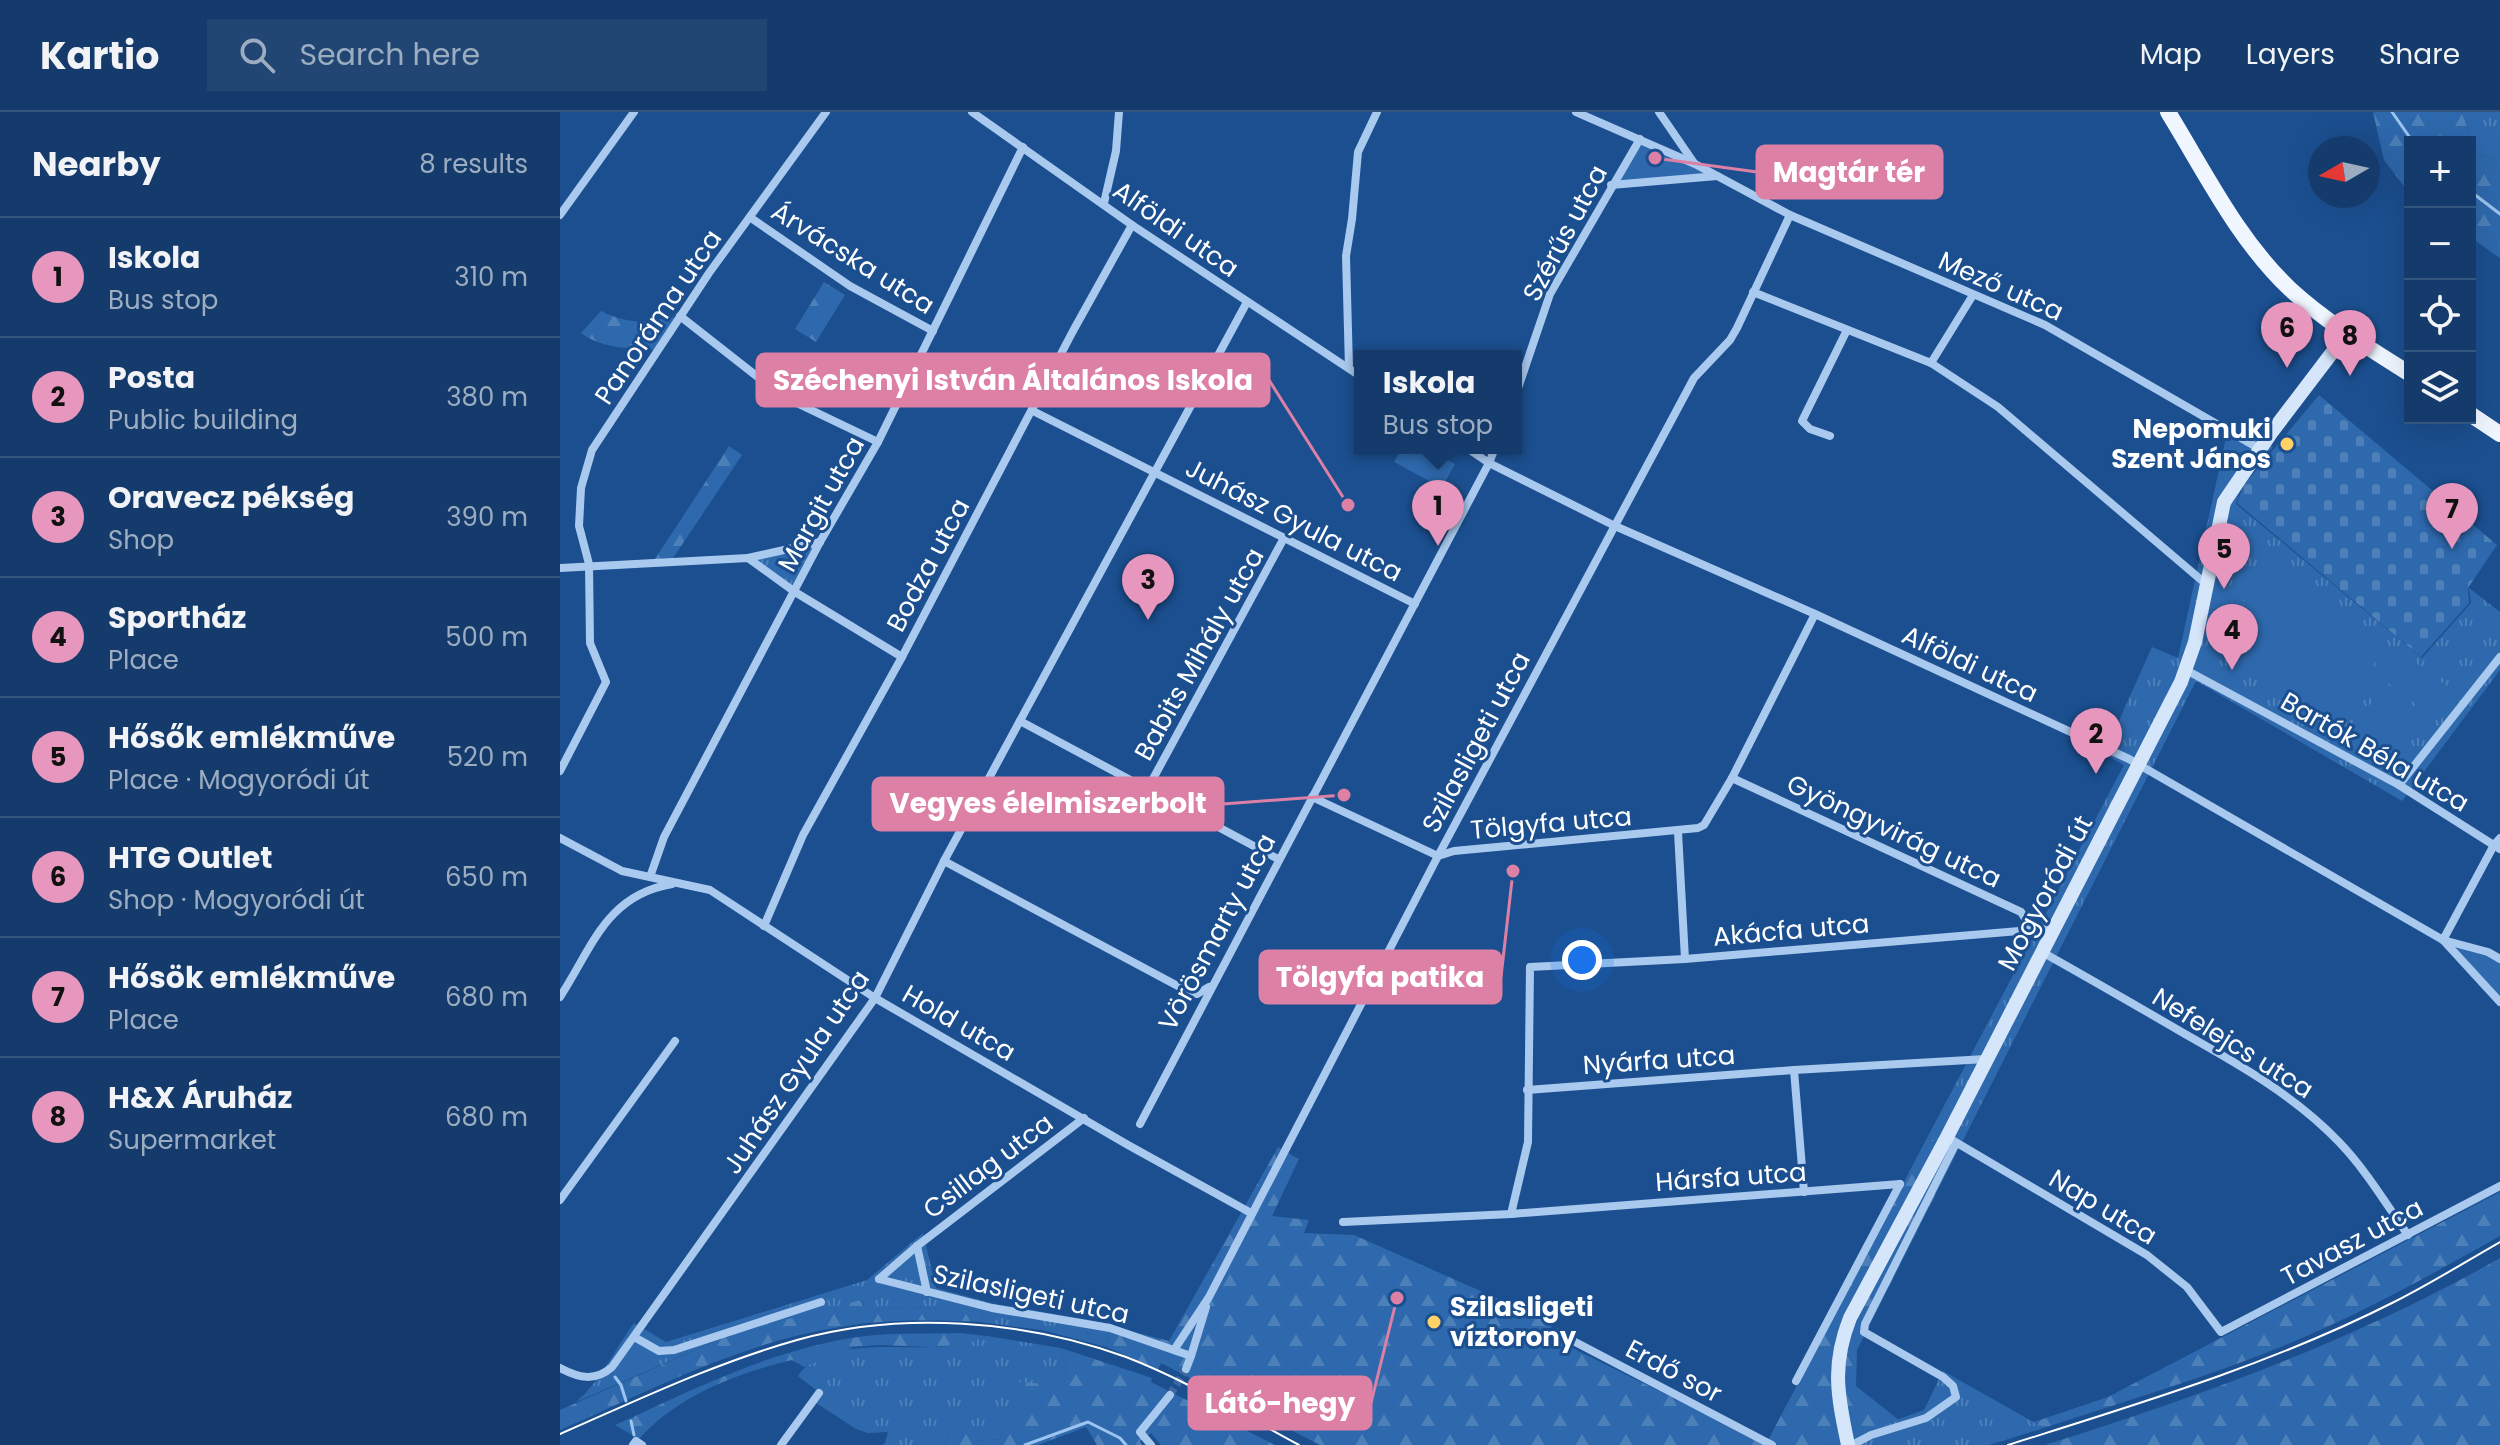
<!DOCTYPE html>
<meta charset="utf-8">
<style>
body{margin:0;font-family:Poppins,sans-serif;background:#214673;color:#f1f3f6}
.controls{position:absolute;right:24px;top:24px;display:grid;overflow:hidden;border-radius:0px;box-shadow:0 8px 32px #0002}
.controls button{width:72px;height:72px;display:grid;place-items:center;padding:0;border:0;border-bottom:2px solid #33557e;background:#143b6b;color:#f1f3f6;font:40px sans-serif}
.compass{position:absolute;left:1748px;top:24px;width:72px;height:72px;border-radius:50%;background:#143b6b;box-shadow:0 8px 32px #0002;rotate:261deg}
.you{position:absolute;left:1022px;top:848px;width:28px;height:28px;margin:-20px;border:6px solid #fff;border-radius:50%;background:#1a73e8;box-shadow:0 0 0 12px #1a73e833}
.badge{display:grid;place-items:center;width:52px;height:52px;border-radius:50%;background:#e797bd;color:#111;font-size:26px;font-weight:700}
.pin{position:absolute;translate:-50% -66px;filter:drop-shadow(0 2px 4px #0008)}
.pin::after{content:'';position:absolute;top:42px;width:28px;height:24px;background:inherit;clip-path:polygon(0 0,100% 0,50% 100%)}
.popup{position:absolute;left:794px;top:238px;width:168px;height:104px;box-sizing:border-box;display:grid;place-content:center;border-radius:0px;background:#143b6b;filter:drop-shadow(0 2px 6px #0005);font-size:26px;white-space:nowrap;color:#9dadc1}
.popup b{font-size:30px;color:#f1f3f6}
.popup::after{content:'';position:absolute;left:50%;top:100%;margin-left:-16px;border:16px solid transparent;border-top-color:#143b6b}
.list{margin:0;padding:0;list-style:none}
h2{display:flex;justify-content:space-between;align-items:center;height:104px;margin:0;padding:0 32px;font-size:34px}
h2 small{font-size:26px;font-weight:400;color:#9dadc1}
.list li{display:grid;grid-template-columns:52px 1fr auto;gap:24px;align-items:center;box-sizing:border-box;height:120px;padding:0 32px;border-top:2px solid #33557e}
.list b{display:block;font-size:30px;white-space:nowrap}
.list p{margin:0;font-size:26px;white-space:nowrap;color:#9dadc1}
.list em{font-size:26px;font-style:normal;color:#9dadc1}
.icon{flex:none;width:44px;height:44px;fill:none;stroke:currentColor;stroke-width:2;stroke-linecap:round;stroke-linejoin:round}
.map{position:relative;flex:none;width:1940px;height:1333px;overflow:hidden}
header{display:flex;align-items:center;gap:48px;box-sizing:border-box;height:112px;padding:0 40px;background:#143b6b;border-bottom:2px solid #33557e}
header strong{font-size:38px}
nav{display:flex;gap:44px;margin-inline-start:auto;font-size:28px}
.search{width:560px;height:72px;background:#214673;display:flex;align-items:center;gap:20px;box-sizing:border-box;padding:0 28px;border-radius:0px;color:#9dadc1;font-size:30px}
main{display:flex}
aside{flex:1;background:#143b6b}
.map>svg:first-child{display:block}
.grass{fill:url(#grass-tufts)}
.forest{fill:url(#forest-firs)}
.cemetery{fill:url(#cemetery-stones)}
.green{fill:#2e69ad}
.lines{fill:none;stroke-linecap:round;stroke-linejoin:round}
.stream{stroke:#9cc4f0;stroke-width:3}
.street-tunnel{stroke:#3d69a0;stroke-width:8;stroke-dasharray:8 4;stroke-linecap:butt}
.street{stroke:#a9c9ee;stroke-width:8}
.secondary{stroke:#d6e6fa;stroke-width:14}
.primary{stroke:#f0f6ff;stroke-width:16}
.tram{stroke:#fff;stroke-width:2}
.poi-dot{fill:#ffd166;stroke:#1b4f8f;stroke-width:3}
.labels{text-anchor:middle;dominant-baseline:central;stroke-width:6;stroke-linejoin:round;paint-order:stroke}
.street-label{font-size:26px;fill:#fff;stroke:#1b4f8f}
.poi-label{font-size:26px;font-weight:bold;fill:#fff;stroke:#1b4f8f;text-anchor:end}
.leader{fill:none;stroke:#dd80a5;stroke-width:3}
.callout-dot{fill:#dd80a5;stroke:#1b4f8f;stroke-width:3}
.callout{fill:#dd80a5;stroke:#dd80a5;stroke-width:3}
.callout-label{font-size:28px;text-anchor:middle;font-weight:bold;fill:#fff}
</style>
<header>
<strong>Kartio</strong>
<div class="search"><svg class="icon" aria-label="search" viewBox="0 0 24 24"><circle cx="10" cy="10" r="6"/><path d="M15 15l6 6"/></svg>Search here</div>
<nav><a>Map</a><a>Layers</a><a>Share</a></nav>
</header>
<main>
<aside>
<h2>Nearby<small>8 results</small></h2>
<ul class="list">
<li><span class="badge">1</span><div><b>Iskola</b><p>Bus stop</p></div><em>310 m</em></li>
<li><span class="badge">2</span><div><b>Posta</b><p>Public building</p></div><em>380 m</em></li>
<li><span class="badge">3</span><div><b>Oravecz pékség</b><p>Shop</p></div><em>390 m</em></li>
<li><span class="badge">4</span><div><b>Sportház</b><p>Place</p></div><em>500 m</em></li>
<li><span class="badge">5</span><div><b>Hősők emlékműve</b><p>Place · Mogyoródi út</p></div><em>520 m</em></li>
<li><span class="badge">6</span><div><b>HTG Outlet</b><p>Shop · Mogyoródi út</p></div><em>650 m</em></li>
<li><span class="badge">7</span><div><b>Hősök emlékműve</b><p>Place</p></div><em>680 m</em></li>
<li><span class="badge">8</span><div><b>H&amp;X Áruház</b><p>Supermarket</p></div><em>680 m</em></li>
</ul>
</aside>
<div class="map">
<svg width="1940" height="1333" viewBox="0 0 1940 1333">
<defs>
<pattern id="grass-tufts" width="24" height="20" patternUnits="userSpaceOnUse" patternTransform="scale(2)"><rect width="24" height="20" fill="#2e69ad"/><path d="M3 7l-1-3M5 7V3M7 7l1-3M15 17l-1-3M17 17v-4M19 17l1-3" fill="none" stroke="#4d80b9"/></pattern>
<pattern id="forest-firs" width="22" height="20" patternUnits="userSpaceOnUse" patternTransform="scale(2)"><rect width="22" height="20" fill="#2e69ad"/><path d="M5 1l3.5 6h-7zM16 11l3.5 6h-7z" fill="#4d80b9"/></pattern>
<pattern id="cemetery-stones" width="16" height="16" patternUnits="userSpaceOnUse" patternTransform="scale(2)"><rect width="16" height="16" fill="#2e69ad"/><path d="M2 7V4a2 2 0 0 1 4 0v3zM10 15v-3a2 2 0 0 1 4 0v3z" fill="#4d80b9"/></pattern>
</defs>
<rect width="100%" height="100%" fill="#1b4f8f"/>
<g class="grass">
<polygon points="1902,0 1940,0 1940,49 1916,42"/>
<polygon points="1669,312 1713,335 1682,373 1676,392 1862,546 1911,491 1909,476 1940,500 1940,558 1842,689 1636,569 1395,1044 1367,1026 1564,653 1544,642 1592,535 1618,546"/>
<polygon points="260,430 235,480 188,446"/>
<path d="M363,1121L376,1176L435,1192L530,1208L526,1221L549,1226L546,1235L482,1218L420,1210L423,1204L366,1195L306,1198L302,1189L172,1222L16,1290C40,1270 55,1237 74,1211L106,1230L307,1168Z"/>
<path d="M427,1224L501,1236L509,1274L456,1285L459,1295L440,1327L414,1329L389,1319L384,1333H322L325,1331L328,1320L308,1321L296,1317L250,1287L256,1278L238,1264C263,1226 334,1237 373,1235C393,1235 408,1229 427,1224Z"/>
<polygon points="1383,1259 1484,1316 1429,1333 1268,1333 1364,1298"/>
</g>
<g class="forest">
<polygon points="1813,0 1902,0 1916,42 1940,49 1940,146 1910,125 1910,30 1850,30 1850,82 1824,48"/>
<polygon points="264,170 285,183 256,230 235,217"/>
<path d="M41,199C71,214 88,210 120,204L98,238C72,236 44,238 21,221Z"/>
<polygon points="169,334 182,343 111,449 93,450"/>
<polygon points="1367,1026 1395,1044 1297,1238 1296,1274 1339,1308 1268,1333 760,1333 601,1251 598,1257 546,1235 549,1226 526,1221 530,1208 609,1229 718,1035 739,1047 712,1104 749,1108 744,1121 794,1123 993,1211 988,1224 1206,1332"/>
<path d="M1940,1080V1124C1876,1160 1812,1196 1744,1225C1660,1262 1570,1287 1484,1316L1474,1310L1548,1285Z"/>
<path d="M1940,1146V1333H1485C1643,1283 1796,1228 1940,1146Z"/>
<path d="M301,1188L306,1198L366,1195L423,1203L420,1210C374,1208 326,1207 280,1215C182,1230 90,1278 0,1318V1298L172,1222Z"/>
<path d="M401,1221L427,1224L405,1232L372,1235L318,1233L294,1235L244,1255L232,1248C177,1261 117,1284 79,1327L55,1313C129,1279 203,1242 285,1227C323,1220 363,1222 401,1221Z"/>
<polygon points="501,1236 592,1266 591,1270 715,1333 601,1333 591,1321 580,1329 582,1333 537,1333 526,1315 478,1333 384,1333 389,1319 402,1316 414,1329 440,1327 458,1295 456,1285 460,1270 509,1274"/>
</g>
<polygon class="cemetery" points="1759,283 1937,433 1908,476 1909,491 1861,545 1677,391 1683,374"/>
<g class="green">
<polygon points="1080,27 1158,64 1051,73"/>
<polygon points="842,336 866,336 895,352 882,376 834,350"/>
<polygon points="1717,447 1828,534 1772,607 1660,520"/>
<polygon points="1845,543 1895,580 1875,607 1826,569"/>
<polygon points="1818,582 1857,613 1836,639 1798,608"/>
<polygon points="1883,828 1940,847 1940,890"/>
<polygon points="76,1229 88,1237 70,1262 58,1254"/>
</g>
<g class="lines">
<g class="stream">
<polyline points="1832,0 1853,30"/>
<polyline points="1910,79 1940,102"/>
<polyline points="55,1265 61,1273 66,1289"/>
<polyline points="71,1309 74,1323"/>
<polyline points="465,1333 528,1310 560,1326 566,1333"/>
</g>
<polyline class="street-tunnel" points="610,1283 626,1257"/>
<g class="street">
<polyline points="412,0 572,113 800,264"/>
<polyline points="1016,0 1135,52 1230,103 1485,213 1700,337"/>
<polyline points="1099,0 1134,51"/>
<polyline points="1051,73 1157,64"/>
<polyline points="544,91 556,39 559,0"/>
<polyline points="0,103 74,0"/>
<polyline points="191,106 290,174 373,219"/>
<polyline points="1193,180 1371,251 1438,295 1646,472"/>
<polyline points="120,204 222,284 318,330"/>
<polyline points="1371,251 1413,183"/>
<polyline points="789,256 786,144 792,107 798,40 817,0"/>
<polyline points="956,282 990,182 1080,27"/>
<polyline points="473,299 855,492"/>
<polyline points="1270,324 1250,317 1242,309 1287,218"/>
<polyline points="907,336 929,351 1055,414 1255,502 1569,647 1883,828 1928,840 1940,847"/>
<polyline points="188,446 260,430"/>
<polyline points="0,456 188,446 235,480 342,545"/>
<polyline points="1626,558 1839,673 1940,737"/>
<polyline points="460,609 718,747"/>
<polyline points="0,659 46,570 30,531 29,452 19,414 21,376 32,338 149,161 266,0"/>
<polyline points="1172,666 1461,800 1472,817"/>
<polyline points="1839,673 1940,545"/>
<polyline points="588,676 724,426"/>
<polyline points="752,685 878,744 894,739 1138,716 1144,713 1172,666 1255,502"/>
<polyline points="1118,720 1125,847"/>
<polyline points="0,726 62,759 150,778 315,886 568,1033 691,1101"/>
<polyline points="384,749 629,880 637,882 649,875"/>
<polyline points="90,765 104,725 260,430 318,330 463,35"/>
<polyline points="204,814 243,723 342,545 513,219 572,113"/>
<polyline points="1883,828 1934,733 1940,726"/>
<polyline points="1884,829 1940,890"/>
<path d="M1482,840C1530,867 1577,894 1625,922C1680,953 1735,984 1779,1030C1806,1058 1826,1092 1848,1123"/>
<path d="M0,885C32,836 46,783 112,772"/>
<polyline points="1234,958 1244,1080"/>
<polyline points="967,978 1234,958 1426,947"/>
<polyline points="580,1012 929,351 935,336"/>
<polyline points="1387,1025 1587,1143 1627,1175 1661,1220 1940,1074"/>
<polyline points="0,1088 115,929"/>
<polyline points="951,1102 968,1030 970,855 1125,847 1494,816"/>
<polyline points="783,1110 951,1102 1340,1072"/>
<polyline points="357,1134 367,1180"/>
<polyline points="319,1167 432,1196 550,1216 631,1244 626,1257"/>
<polyline points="319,1167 357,1134 524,1006"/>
<polyline points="998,1221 1212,1333"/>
<polyline points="76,1226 99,1239 114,1238 261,1190"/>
<polyline points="614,1238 649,1185 878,744 1134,266 1170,228 1177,216 1230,103"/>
<polyline points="631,1244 646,1195"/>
<path d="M0,1256C19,1266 35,1270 52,1255L315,886L384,749L687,190"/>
<polyline points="1236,1269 1340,1072"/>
<polyline points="73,1333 76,1329 82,1333"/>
<polyline points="221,1333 259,1281"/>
<polyline points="591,1333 580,1320 610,1283"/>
<polyline points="1292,1333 1311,1323 1366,1306 1396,1285 1393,1274 1383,1265 1304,1220 1305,1212 1396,1031"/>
</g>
<path class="secondary" d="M1288,1333C1278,1285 1271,1254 1290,1206L1387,1025L1621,570L1635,530L1664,390L1711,321L1787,221"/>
<g class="primary">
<path d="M1608,0C1645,60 1678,128 1730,177C1766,210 1809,236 1850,262"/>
<polyline points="1910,302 1940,322"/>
</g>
<g class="tram">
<path d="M0,1322C78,1288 155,1251 237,1228C340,1199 466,1208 566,1245C626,1268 683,1303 739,1333"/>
<path d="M1448,1333C1578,1292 1712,1252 1834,1190C1870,1172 1905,1150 1940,1130"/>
</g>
</g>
<g class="poi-dot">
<circle cx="1727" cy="332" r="8"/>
<circle cx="874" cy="1210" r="8"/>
</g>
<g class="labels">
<g class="street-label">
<text transform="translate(616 117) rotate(35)">Alföldi utca</text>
<text transform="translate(1005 121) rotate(-62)">Szérűs utca</text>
<text transform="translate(293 146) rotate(32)">Árvácska utca</text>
<text transform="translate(1441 174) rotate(24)">Mező utca</text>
<text transform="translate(98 205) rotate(-56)">Panoráma utca</text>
<text transform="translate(261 392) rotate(-61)">Margit utca</text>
<text transform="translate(734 408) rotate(27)">Juhász Gyula utca</text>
<text transform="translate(368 453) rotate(-62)">Bodza utca</text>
<text transform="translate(639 542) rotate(-61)">Babits Mihály utca</text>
<text transform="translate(1410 552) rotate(25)">Alföldi utca</text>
<text transform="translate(916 630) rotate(-62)">Szilasligeti utca</text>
<text transform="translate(1815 640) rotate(30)">Bartók Béla utca</text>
<text transform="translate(991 711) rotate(-5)">Tölgyfa utca</text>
<text transform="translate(1334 719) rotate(25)">Gyöngyvirág utca</text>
<text transform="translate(1485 781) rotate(-62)">Mogyoródi út</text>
<text transform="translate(1231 818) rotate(-5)">Akácfa utca</text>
<text transform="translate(657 820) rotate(-62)">Vörösmarty utca</text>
<text transform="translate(399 911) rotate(30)">Hold utca</text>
<text transform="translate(1673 931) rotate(32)">Nefelejcs utca</text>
<text transform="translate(1099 948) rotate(-4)">Nyárfa utca</text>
<text transform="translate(236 960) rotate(-56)">Juhász Gyula utca</text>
<text transform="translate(428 1054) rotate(-37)">Csillag utca</text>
<text transform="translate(1171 1065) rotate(-4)">Hársfa utca</text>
<text transform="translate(1543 1095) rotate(31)">Nap utca</text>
<text transform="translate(1792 1130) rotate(-28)">Tavasz utca</text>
<text transform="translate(471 1182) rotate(12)">Szilasligeti utca</text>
<text transform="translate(1114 1259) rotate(28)">Erdő sor</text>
</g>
<g class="poi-label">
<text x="1711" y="317">Nepomuki<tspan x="1711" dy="30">Szent János</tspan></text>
<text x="890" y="1195" text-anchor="start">Szilasligeti<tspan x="890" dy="30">víztorony</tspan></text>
</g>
</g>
<path class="leader" d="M1095 46L1197 60M788 393L709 268M784 683L663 692M953 759L941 865M837 1186L811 1291"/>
<g class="callout-dot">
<circle cx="1095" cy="46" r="8"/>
<circle cx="788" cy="393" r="8"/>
<circle cx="784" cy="683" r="8"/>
<circle cx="953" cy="759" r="8"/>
<circle cx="837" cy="1186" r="8"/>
</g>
<g class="callout">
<rect x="1197" y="34" width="185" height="52" rx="8"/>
<rect x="197" y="242" width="512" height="52" rx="8"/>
<rect x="313" y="666" width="350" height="52" rx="8"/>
<rect x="700" y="839" width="241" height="52" rx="8"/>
<rect x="629" y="1265" width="182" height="52" rx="8"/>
</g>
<g class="callout-label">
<text x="1289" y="70">Magtár tér</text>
<text x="453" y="278">Széchenyi István Általános Iskola</text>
<text x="488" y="701">Vegyes élelmiszerbolt</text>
<text x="820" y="875">Tölgyfa patika</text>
<text x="720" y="1301">Látó-hegy</text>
</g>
</svg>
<div class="controls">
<button>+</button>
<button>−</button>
<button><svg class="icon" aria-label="locate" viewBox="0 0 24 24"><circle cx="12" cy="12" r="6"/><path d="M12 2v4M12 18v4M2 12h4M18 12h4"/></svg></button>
<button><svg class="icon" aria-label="layers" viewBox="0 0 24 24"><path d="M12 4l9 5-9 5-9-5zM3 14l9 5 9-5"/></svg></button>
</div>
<svg class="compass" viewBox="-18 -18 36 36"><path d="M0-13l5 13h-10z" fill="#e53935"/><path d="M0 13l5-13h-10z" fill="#9dadc1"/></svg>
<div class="you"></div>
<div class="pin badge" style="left:878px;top:434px">1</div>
<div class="popup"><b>Iskola</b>Bus stop</div>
<div class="pin badge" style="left:1536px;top:662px">2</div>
<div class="pin badge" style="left:588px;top:508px">3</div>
<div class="pin badge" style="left:1672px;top:558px">4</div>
<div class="pin badge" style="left:1664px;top:477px">5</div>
<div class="pin badge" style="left:1727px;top:256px">6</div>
<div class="pin badge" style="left:1892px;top:437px">7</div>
<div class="pin badge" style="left:1790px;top:264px">8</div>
</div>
</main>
